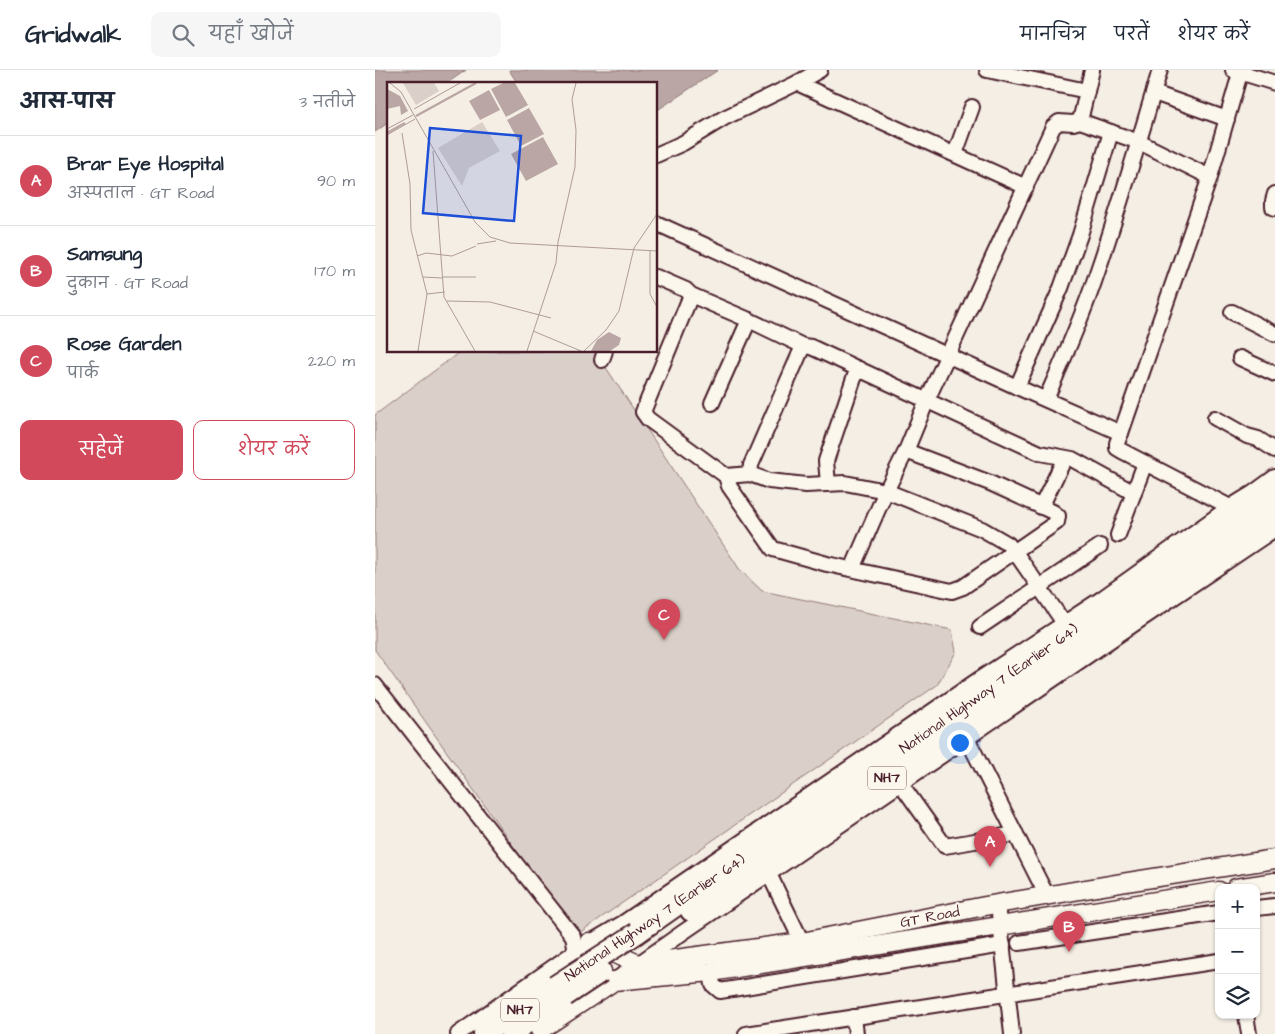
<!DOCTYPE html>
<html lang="hi">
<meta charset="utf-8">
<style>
body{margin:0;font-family:"Architects Daughter","Playpen Sans Deva",sans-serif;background:#f6f6f7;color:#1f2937}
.controls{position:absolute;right:15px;bottom:15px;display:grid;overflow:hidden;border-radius:10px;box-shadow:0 1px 4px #0004}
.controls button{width:45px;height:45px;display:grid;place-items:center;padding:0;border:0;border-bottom:1px solid #e0e1e3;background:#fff;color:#1f2937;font:25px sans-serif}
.you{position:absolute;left:584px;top:672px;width:18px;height:18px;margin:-12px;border:4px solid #fff;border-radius:50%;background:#1a73e8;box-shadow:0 0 0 8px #1a73e833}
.badge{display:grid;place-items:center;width:32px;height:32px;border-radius:50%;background:#d1495b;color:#fff;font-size:16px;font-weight:700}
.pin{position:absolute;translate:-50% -41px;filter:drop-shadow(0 1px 2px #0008)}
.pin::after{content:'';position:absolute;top:26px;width:18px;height:15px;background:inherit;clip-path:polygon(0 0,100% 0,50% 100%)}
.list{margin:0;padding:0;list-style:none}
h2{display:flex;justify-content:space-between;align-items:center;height:65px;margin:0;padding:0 20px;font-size:21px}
h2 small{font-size:16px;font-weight:400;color:#747a83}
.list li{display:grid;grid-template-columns:32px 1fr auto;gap:15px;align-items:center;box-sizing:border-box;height:90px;padding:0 20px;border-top:1px solid #e0e1e3}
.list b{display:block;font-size:19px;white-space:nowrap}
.list p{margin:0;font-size:16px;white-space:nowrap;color:#747a83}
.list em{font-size:16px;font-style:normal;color:#747a83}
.actions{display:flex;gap:10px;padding:15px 20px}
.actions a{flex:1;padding:11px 0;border:1px solid #d1495b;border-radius:10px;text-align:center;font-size:18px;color:#d1495b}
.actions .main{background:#d1495b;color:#fff}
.icon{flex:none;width:28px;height:28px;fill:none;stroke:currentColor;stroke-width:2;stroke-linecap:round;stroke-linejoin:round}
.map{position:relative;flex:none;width:900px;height:964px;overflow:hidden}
header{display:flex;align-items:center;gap:30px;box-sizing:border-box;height:70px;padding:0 25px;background:#fff;border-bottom:1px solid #e0e1e3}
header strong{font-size:24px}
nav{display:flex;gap:28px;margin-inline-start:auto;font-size:18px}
.search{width:350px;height:45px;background:#f6f6f7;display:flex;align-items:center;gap:12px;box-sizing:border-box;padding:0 18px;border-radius:10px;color:#747a83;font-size:19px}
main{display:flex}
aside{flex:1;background:#fff}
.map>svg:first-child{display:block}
.green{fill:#dbd0c9;stroke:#92787a}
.water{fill:#baa7a5;stroke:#8d7174}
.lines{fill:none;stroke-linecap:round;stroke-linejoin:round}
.minor-casing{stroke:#4a1f2b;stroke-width:18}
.major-casing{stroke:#4a1f2b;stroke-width:21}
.highway-casing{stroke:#4a1f2b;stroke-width:24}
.minor{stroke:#fbf7ec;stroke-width:14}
.major{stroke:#fbf7ec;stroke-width:18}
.highway{stroke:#fbf7ec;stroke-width:20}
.highway-bridge-casing{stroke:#4a1f2b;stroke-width:24;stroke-linecap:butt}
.highway-bridge{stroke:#fbf7ec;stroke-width:20}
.labels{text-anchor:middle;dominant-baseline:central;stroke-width:4;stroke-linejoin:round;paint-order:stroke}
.shield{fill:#fbf7ec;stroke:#7f6065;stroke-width:1}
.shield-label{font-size:14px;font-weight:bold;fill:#4a1f2b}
.street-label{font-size:15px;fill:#4a1f2b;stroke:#fbf7ec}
.inset-river{fill:none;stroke:#baa7a5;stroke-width:2.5}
.inset-road{fill:none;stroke:#b09b9a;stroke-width:1}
.view{fill:#1d4ed8;fill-opacity:0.15;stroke:#1d4ed8;stroke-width:2.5}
.inset-edge{fill:none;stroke:#4a1f2b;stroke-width:2.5}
</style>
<header>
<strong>Gridwalk</strong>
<div class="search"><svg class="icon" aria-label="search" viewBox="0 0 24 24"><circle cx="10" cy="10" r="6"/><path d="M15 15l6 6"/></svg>यहाँ खोजें</div>
<nav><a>मानचित्र</a><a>परतें</a><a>शेयर करें</a></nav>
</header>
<main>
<aside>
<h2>आस-पास<small>3 नतीजे</small></h2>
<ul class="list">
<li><span class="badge">A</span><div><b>Brar Eye Hospital</b><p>अस्पताल · GT Road</p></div><em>90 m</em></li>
<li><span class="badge">B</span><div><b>Samsung</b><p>दुकान · GT Road</p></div><em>170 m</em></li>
<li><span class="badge">C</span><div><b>Rose Garden</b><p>पार्क</p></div><em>220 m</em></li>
</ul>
<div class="actions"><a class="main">सहेजें</a><a>शेयर करें</a></div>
</aside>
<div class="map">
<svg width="900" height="964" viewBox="0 0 900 964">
<rect width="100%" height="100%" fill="#f4eee4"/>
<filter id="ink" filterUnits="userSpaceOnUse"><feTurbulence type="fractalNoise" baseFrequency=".02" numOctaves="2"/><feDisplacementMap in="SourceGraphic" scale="10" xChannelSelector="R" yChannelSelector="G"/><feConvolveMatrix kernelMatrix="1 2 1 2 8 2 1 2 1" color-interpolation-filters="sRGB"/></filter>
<g filter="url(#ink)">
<polygon class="green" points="86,281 220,281 365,500 387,521 577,560 581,582 562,615 201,865 0,580 0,345"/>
<g class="water">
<polygon points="0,0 91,0 71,14 14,14 14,52 0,62"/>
<polygon points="134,0 343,0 281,41 281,14 143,14"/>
</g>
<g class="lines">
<g class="minor-casing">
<g id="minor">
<polyline points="612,0 712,21"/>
<polyline points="858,0 900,13"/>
<polyline points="422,13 651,117"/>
<polyline points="779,23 852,49"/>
<polyline points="705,51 717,0"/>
<polyline points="580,84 597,37"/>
<polyline points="281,85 308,73 349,48 422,13 445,0"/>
<polyline points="900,124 898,131 898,137 900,138"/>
<polyline points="281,153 642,317 746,363 835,107 866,0"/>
<polyline points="281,207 311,220 316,225 374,250 428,276 436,277 665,383 697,389 759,423"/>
<polyline points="316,225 268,342 273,349 351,406 375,404 394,411 431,415 470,413 511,421 607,459 633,474 640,482 689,553"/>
<polyline points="857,242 900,264"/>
<polyline points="865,288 900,304"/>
<polyline points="227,290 230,281"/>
<polyline points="642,317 686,218 705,165 736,62"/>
<path d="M671,329C689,288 708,246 722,203C745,136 765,68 785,0"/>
<polyline points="337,333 374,250"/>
<polyline points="840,348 872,366 883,369 900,380"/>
<polyline points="746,363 742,373 742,378 747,381 855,437"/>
<polyline points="375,404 376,395 428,276"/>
<polyline points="351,406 354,416 398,479 452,494 577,521 588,517 682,452 683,446 678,442 615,413 531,381"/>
<polyline points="453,414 451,391 479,308 484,299"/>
<polyline points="666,437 690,388"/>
<polyline points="743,465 770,393"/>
<polyline points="477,499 511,421 531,381 552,330 678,57 684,52 698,53 705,51 764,72 835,107"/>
<polyline points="605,557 725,476"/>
<polyline points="0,615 198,866 201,881"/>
<polyline points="592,668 672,826"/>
<polyline points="526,714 570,776 641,764"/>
<polyline points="394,804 427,872"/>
<polyline points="623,834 637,964"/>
<polyline points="881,838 900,836"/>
<polyline points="644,873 844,843"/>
<polyline points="336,902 338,915 345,921 628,875"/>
<polyline points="239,911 307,863 759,554 900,459"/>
<polyline points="871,945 874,964"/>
<polyline points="479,947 481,964"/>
<polyline points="83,964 201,881 248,853 603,610 726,529 852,439 878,423 900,407"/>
<polyline points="371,964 844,891"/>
</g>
</g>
<g class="major-casing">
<g id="major">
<polyline points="861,818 900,812"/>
<polyline points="214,872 263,894 427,872 610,836 752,812 900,789"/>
<polyline points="201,881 227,901"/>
<polyline points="165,960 239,911 336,902 844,821"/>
</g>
</g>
<g class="highway-casing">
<g id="highway">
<polyline points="316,841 424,769 537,690 900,442"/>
<polyline points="262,863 399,767 635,604 900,424"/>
<polyline points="109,964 180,916"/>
<polyline points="136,964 190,926"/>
</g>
</g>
<use href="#minor" class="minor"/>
<use href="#major" class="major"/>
<use href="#highway" class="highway"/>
<g class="highway-bridge-casing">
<g id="highway-bridge">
<polyline points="180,916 262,863"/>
<polyline points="190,926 226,902"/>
</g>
</g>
<use href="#highway-bridge" class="highway-bridge"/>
</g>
</g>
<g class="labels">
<g class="shield">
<rect x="493" y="696.5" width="38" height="23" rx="4"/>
<rect x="126" y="928.5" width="38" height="23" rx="4"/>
</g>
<g class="shield-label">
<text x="512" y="708">NH7</text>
<text x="145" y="940">NH7</text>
</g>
<g class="street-label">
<text transform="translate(614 619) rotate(-35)">National Highway 7 (Earlier 64)</text>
<text transform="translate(555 847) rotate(-11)">GT Road</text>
<text transform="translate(280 848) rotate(-34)">National Highway 7 (Earlier 64)</text>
</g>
</g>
<g transform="translate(12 12)">
<rect width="270" height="270" fill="#f4eee4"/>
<path d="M16,1H47L52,9L29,23ZM95,40L113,69L82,86L75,104L51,66Z" fill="#dbd0c9"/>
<path d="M116,1H128L141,23L119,35L104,7ZM0,7L13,14L21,29L14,33L13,24L0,27ZM102,8L113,28L93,38L82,19ZM142,26L157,52L134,64L120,38ZM156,55L171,82L139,99L124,72ZM222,250L234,256L232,263L223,269H204L210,258Z" fill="#baa7a5"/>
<path class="inset-river" d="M29,34L89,1M0,51L18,41"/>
<path class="inset-road" d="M3,1L14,10L88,140L103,155L123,161L270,169M27,27L73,1M0,47L26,33M15,51L23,102L24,148L40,212M0,53L28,37M46,69L57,215L88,269M171,160L188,85L189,48L185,17L189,1M90,162L109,159M263,168V212L270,225M30,174L39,171L65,174L89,164M36,195L55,196M55,195H89M60,219L103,220L164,236M146,249L194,269M31,269L40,212L58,210M140,269L169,181L171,160M197,269L219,248L232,229L247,166L270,132"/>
<path class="view" d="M43,46L134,54L127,139L36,131Z"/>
<rect width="270" height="270" class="inset-edge"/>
</g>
</svg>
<div class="controls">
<button>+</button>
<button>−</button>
<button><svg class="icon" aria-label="layers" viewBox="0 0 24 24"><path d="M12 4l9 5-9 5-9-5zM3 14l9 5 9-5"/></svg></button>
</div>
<div class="you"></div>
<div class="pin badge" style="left:615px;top:797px">A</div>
<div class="pin badge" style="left:694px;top:882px">B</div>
<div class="pin badge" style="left:289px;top:570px">C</div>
</div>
</main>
